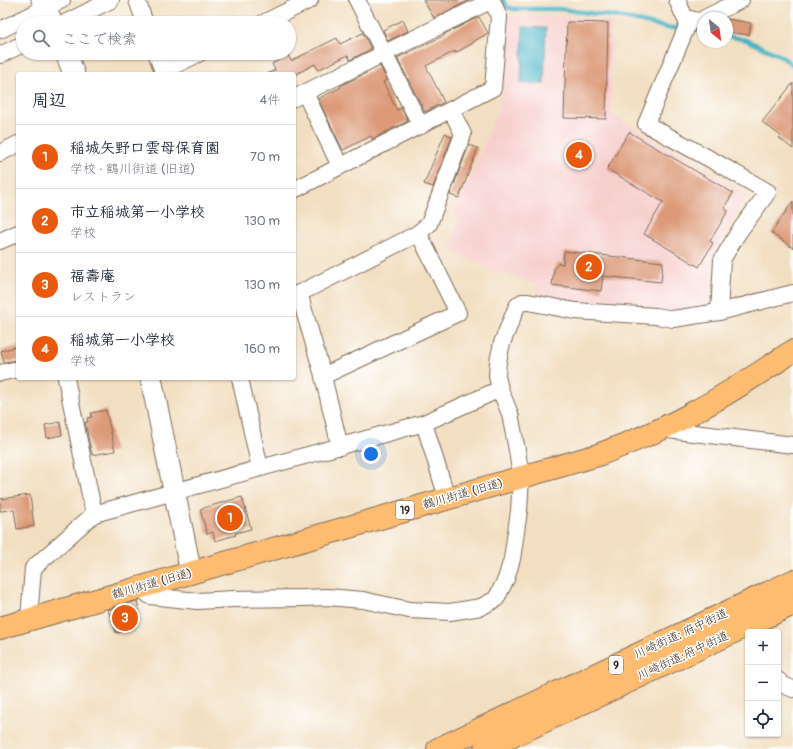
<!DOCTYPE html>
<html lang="ja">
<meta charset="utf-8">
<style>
body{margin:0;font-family:Pangolin,"Klee One",sans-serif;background:#f2f2f3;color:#1f2937}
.controls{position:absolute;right:12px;bottom:12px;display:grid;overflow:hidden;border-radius:4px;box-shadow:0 1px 3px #0004}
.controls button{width:36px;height:36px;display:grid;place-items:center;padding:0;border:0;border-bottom:1px solid #e0e1e3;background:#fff;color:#1f2937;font:20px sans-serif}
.compass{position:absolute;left:697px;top:12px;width:36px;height:36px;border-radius:50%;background:#fff;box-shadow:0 1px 3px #0004;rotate:151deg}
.you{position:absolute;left:371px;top:454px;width:14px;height:14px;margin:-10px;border:3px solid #fff;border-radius:50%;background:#1a73e8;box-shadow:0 0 0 6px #1a73e833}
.badge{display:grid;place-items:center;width:26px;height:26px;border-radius:50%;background:#ea580c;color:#fff;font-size:13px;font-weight:700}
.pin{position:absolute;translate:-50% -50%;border:2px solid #fff;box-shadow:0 1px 4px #0006}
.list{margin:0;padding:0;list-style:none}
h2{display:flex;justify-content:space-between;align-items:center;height:52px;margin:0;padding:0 16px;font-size:17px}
h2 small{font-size:13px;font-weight:400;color:#747a83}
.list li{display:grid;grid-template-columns:26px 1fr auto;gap:12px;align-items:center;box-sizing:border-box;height:64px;padding:0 16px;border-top:1px solid #e0e1e3}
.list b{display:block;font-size:15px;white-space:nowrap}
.list p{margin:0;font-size:13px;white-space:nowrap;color:#747a83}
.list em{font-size:13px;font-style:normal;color:#747a83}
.icon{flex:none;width:22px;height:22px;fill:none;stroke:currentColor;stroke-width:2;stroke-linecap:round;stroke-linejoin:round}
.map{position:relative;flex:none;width:793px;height:749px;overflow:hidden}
.search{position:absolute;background:#fff;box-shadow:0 1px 3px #0004;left:16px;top:16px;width:280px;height:44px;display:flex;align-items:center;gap:10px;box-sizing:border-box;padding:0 14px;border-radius:22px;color:#747a83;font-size:15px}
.panel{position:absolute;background:#fff;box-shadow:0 1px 3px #0004;left:16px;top:72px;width:280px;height:308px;border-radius:4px}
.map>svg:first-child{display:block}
.built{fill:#f7d0ce}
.water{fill:#48b4c5;stroke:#426f72}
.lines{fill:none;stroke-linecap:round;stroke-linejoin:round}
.stream{stroke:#48b4c5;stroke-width:4.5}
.building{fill:#dc9a78}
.minor-casing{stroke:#7b6957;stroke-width:18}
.tertiary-casing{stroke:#7b6957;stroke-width:23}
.primary-casing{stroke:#7b6957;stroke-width:24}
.minor{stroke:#fff;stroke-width:16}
.tertiary{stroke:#fff;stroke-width:21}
.primary{stroke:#febc71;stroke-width:22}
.labels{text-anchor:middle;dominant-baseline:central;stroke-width:3;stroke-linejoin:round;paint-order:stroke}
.shield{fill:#fff;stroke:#766a62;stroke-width:1}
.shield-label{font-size:11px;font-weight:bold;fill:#3b2a1e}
.street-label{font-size:12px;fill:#3b2a1e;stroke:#fff}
</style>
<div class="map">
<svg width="793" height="749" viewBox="0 0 793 749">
<rect width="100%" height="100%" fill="#fff"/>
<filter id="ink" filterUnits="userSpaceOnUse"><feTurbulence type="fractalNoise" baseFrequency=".025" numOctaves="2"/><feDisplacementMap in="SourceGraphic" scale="8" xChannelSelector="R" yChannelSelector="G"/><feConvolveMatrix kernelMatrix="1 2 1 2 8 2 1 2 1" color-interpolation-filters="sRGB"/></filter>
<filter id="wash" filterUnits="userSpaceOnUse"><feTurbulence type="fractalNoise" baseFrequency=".012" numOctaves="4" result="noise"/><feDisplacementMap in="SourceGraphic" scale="16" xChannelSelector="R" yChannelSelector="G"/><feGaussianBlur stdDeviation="0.9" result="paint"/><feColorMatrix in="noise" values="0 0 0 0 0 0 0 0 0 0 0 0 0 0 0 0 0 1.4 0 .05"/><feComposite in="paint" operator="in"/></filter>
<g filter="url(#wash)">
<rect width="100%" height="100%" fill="#f2dfc1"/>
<polygon class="built" points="564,15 612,22 611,114 748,195 715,255 712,296 704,308 673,312 574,306 536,296 536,284 500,273 450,250 459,219 453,217 500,105 505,17"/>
<polygon class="water" points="523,27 546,28 544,84 521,83"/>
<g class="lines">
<g class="stream">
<polyline points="503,0 506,7 514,9 560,9 619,17 668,28 684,28 703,31"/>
<polyline points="727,36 746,40 779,55 793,65"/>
</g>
</g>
<g id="blocks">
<g class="building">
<polygon points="423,0 470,0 434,18"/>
<polygon points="479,17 488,33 473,42 473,43 455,53 455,51 426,66 444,102 425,112 397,58 445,35 444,34"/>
<polygon points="727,19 751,23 749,35 727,32"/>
<polygon points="403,20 408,31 388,41 383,30"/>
<polygon points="567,22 608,23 606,119 564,118"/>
<polygon points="363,33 371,49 350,60 348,55 318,70 315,64 298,73 298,74 267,74 275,70 272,64 288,55 291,61 337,38 340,44"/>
<polygon points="380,66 387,80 383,82 397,110 401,108 408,121 372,139 371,136 343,150 318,99 341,87 340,86"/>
<polygon points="793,83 793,149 779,138 781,136 762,122"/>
<polygon points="629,132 733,193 724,208 728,211 710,241 713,243 699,267 644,234 663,202 607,169"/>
<polygon points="445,133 452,137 433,187 424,184"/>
<polygon points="469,145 478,148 459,198 450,195"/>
<polygon points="793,201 793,248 771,233"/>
<polygon points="564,251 663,262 661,282 603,276 601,291 552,285 554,269 558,263 563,264"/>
<polygon points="18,346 18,360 4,362 1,351"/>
<polygon points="106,410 115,451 92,455 85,422 88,422 87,418 92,417 91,413"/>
<polygon points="60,422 62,435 47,438 45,425"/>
<polygon points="30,495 34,526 17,529 14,510 0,511 0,499"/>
<polygon points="242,497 251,529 235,533 236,535 215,541 213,532 207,534 200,509"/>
<polygon points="137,601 139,610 135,628 116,633 108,610"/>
</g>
</g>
</g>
<g filter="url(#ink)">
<use href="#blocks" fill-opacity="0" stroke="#7b6957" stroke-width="1"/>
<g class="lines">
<g class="minor-casing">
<g id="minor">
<polyline points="137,0 145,23"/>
<polyline points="357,0 421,126"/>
<polyline points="677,0 685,18 699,21"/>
<polyline points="705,18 741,0"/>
<polyline points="690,19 646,124 719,164 768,192 738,233 722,260 719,312"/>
<polyline points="65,23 111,0"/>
<polyline points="263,23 310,0"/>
<polyline points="0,30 62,0"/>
<polyline points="156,53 164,74"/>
<polyline points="0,55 23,44"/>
<polyline points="163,71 200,53"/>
<polyline points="305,93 340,166"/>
<polyline points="294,98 492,0"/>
<polyline points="0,153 18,144"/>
<polyline points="294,190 493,88 499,17 492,0"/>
<polyline points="0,241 18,233"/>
<polyline points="299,293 322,372 340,447"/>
<polyline points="294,296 417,234 429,224 463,134 451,110"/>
<polyline points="0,373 18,369"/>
<polyline points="323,376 458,313 421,238 417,234"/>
<polyline points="240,378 260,468"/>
<polyline points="424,423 447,498"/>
<polyline points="660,429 793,445"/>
<polyline points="94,514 424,423 500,389"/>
<polyline points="140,588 150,596 197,601 234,599 303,598 327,597 363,600 409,610 450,612 481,607 496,599 506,579 512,559 519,511 521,477 517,450 510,414 500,389 497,376 498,361 502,343 517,306 522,302 528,302 575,311 656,316 673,319 719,312 793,293"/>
<polyline points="29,619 33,568 94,514 66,378"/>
<polyline points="778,680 783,685 793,689"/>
</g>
</g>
<g class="tertiary-casing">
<g id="tertiary">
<polyline points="42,0 52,23"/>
<polyline points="66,53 74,74"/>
<polyline points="151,378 191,573"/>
</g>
</g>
<g class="primary-casing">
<g id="primary">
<path d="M0,628L598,455C631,442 665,429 696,411C730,393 761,372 793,351"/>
<polyline points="438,749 793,581"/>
<polyline points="485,749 793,604"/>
</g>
</g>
<use href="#minor" class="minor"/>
<use href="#tertiary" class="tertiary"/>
<use href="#primary" class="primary"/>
</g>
</g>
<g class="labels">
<g class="shield">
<rect x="396" y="501" width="18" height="18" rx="3"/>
<rect x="609" y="656" width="14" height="18" rx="3"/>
</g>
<g class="shield-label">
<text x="405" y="510">19</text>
<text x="616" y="665">9</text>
</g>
<g class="street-label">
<text transform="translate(463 494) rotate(-16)">鶴川街道 (旧道)</text>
<text transform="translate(152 584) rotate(-16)">鶴川街道 (旧道)</text>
<text transform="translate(681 634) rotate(-25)">川崎街道; 府中街道</text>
<text transform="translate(683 656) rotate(-25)">川崎街道;府中街道</text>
</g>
</g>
</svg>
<div class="controls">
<button>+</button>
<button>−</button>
<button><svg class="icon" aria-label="locate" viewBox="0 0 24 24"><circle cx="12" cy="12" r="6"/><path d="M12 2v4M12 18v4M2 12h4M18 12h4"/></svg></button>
</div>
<svg class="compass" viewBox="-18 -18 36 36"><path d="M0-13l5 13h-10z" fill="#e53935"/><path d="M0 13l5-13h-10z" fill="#747a83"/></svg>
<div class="you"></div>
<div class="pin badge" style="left:230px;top:518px">1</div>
<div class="pin badge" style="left:589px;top:267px">2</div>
<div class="pin badge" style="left:125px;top:618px">3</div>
<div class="pin badge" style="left:579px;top:155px">4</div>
<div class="search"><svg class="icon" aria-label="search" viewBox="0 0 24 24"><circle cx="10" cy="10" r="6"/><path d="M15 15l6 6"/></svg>ここで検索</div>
<section class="panel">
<h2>周辺<small>4件</small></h2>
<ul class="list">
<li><span class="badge">1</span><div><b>稲城矢野口雲母保育園</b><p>学校 · 鶴川街道 (旧道)</p></div><em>70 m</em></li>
<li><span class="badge">2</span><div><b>市立稲城第一小学校</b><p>学校</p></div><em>130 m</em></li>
<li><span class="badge">3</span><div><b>福壽庵</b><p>レストラン</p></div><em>130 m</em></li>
<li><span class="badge">4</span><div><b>稲城第一小学校</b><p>学校</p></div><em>160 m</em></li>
</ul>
</section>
</div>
